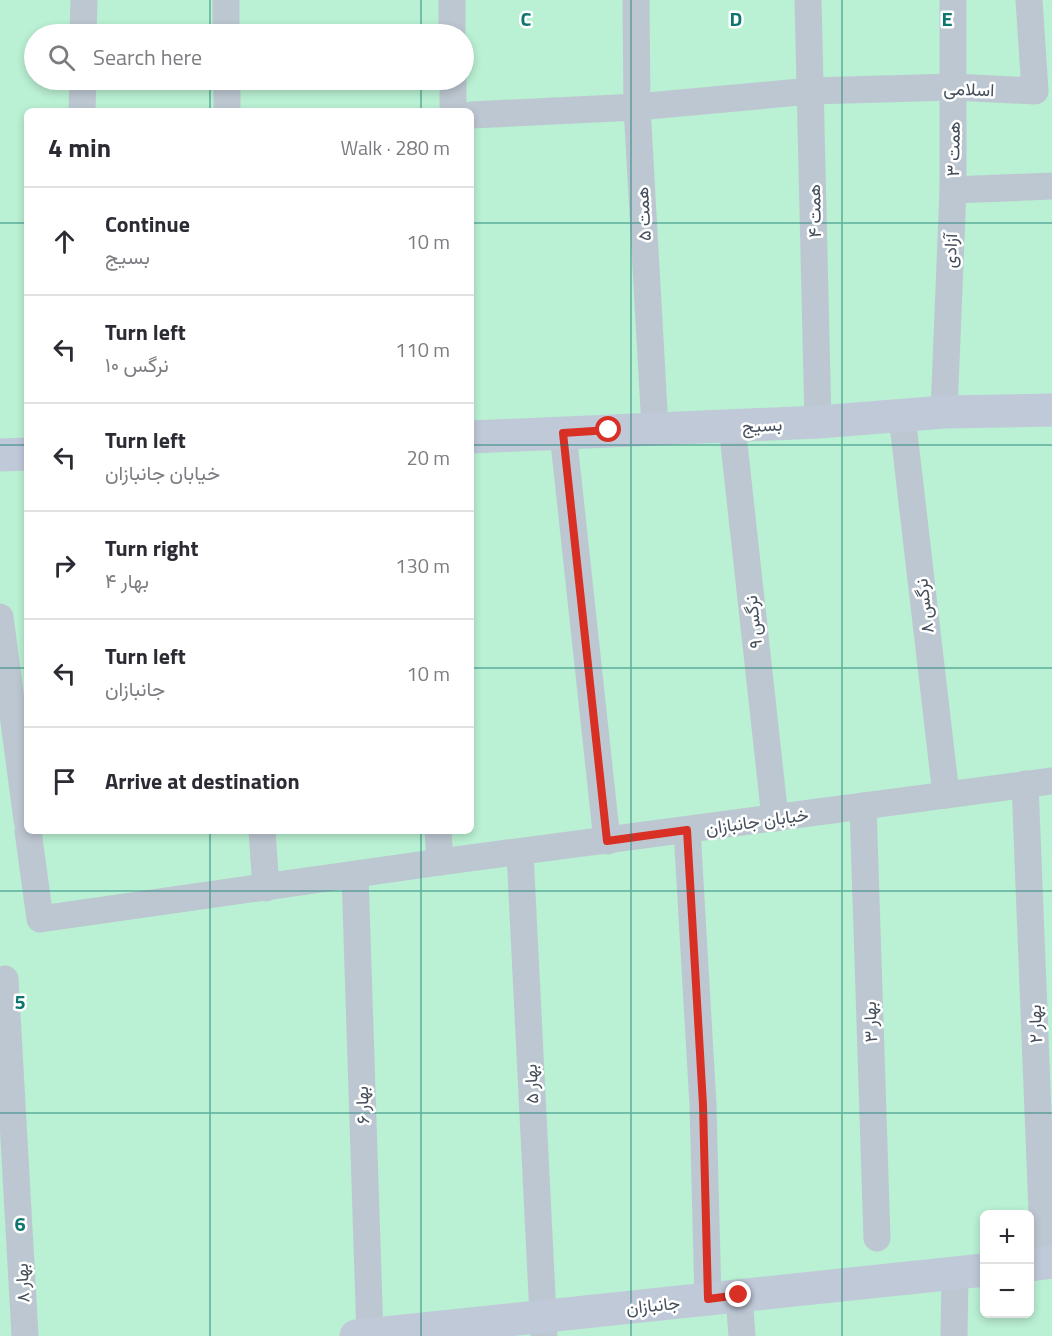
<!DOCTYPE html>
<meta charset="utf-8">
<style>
body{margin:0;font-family:"Titillium Web",Vazirmatn,sans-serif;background:#f7f7f7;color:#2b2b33}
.controls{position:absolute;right:18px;bottom:18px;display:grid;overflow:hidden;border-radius:9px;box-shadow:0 3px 9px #0003}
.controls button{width:54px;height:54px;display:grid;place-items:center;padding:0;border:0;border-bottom:2px solid #e1e1e2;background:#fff;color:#2b2b33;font:30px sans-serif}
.stop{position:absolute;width:18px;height:18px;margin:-14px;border:4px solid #d93025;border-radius:50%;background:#fff}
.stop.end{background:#d93025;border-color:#fff;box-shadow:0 2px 6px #0008}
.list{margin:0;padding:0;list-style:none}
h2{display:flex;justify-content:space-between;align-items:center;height:78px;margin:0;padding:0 24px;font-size:26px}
h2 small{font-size:20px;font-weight:400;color:#7c7c81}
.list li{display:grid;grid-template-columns:39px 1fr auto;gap:18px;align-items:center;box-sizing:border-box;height:108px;padding:0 24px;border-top:2px solid #e1e1e2}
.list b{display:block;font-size:22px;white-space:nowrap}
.list p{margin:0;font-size:20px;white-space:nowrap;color:#7c7c81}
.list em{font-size:20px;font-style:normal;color:#7c7c81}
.icon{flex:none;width:33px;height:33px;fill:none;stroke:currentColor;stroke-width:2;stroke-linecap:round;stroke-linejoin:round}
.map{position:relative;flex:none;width:1052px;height:1336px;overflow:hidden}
.search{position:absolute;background:#fff;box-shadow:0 3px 9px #0003;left:24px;top:24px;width:450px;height:66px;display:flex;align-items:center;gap:15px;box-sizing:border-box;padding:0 21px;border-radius:33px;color:#7c7c81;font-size:22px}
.panel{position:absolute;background:#fff;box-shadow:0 3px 9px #0003;left:24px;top:108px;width:450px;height:726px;border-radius:9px}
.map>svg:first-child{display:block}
.green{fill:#baf0d3;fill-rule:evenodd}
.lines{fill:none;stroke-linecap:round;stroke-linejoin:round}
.street{stroke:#bdc7d1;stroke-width:27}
.secondary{stroke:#bfc9d8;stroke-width:33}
.route{stroke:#d93025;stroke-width:8}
.grid{fill:none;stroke:#0f766e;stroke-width:1.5;stroke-opacity:0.55}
.labels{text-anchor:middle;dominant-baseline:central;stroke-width:5;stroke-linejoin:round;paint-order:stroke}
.street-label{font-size:18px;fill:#454f5c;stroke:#fff}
.grid-label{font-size:20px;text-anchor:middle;font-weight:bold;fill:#0f766e;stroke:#fff;stroke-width:5;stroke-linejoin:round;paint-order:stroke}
</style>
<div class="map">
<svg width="1052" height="1336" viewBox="0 0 1052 1336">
<rect width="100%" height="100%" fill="#f0eeed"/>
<path class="green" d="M0,0H1052V1336H0ZM34,34H464V80H34ZM27,111H471V831H27ZM984,1214H1030V1314H984Z"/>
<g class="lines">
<g class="street">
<polyline points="226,0 226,34"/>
<polyline points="452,0 452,34"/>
<polyline points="636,0 637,107 655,428"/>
<polyline points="808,0 818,422"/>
<polyline points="83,34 84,0"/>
<polyline points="227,80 227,111"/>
<polyline points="453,80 453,111"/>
<polyline points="82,111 83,80"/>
<polyline points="471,115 637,107 811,91 954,87 1035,91 1029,0"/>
<polyline points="953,190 953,0"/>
<polyline points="944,412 953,190 1052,186"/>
<polyline points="902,416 946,795"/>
<polyline points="732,426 775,818"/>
<polyline points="563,433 607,841"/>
<polyline points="0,617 27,820"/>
<polyline points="1025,784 1044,1263"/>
<polyline points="863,806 877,1238"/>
<polyline points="687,830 703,1105 708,1299"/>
<polyline points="28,831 40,919 440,862 1052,781"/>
<polyline points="262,831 266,888"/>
<polyline points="438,831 440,862"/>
<polyline points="520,853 544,1336"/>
<polyline points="355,875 370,1336"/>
<polyline points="5,979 25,1336"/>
<polyline points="739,1295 742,1336"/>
<polyline points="954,1336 955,1273"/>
</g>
<g class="secondary">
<polyline points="471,437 818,422 944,412 1052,410"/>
<polyline points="0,455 27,454"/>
<polyline points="1030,1265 1052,1262"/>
<polyline points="356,1336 984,1270"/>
</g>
</g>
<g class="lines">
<polyline class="route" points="609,430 563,433 607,841 687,830 703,1105 708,1299 739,1295"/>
</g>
<path class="grid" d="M210,0V34M421,0V34M631,0V1336M842,0V1336M210,80V111M421,80V111M0,223H27M471,223H1052M0,445H27M471,445H1052M0,668H27M471,668H1052M210,831V1336M421,831V1336M0,891H1052M0,1113H1052"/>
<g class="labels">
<g class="street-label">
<text transform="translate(969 89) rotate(2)">اسلامی</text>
<text transform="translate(953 149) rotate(-89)">همت ۳</text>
<text transform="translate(814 211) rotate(-91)">همت ۴</text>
<text transform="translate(643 214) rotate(-93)">همت ۵</text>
<text transform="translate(950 251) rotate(-88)">آزادی</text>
<text transform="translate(762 425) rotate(-3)">بسیج</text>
<text transform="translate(924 606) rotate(-97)">نرگس ۸</text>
<text transform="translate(753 622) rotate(-96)">نرگس ۹</text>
<text transform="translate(757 821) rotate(-8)">خیابان جانبازان</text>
<text transform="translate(870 1022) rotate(-92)">بهار ۳</text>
<text transform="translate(1035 1024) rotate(-92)">بهار ۲</text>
<text transform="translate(531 1084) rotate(-93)">بهار ۵</text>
<text transform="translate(362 1105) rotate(-92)">بهار ۶</text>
<text transform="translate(22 1283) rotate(-93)">بهار ۸</text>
<text transform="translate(653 1305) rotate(-6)">جانبازان</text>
</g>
</g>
<g class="grid-label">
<text x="526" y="26">C</text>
<text x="736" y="26">D</text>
<text x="947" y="26">E</text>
<text x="20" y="1009">5</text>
<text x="20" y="1231">6</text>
</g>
</svg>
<div class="controls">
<button>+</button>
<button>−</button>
</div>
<div class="stop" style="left:609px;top:430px"></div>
<div class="stop end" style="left:739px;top:1295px"></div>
<div class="search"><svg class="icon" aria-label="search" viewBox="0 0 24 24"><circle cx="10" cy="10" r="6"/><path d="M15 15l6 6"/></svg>Search here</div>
<section class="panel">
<h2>4 min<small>Walk · 280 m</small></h2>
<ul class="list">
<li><svg class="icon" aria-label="ahead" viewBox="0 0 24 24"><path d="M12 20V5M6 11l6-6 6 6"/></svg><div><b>Continue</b><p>بسیج</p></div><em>10 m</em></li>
<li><svg class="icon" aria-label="left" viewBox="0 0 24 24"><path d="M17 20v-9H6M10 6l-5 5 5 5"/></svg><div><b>Turn left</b><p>نرگس ۱۰</p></div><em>110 m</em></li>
<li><svg class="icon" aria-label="left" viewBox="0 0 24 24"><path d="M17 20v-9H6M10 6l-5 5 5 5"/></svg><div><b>Turn left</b><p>خیابان جانبازان</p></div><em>20 m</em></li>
<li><svg class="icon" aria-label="right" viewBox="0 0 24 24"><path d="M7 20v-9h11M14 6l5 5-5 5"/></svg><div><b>Turn right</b><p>بهار ۴</p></div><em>130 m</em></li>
<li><svg class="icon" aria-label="left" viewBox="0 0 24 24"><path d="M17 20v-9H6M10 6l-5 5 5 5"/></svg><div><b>Turn left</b><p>جانبازان</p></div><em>10 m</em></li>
<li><svg class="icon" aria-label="arrive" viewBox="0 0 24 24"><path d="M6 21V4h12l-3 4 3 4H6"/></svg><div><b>Arrive at destination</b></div></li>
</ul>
</section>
</div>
